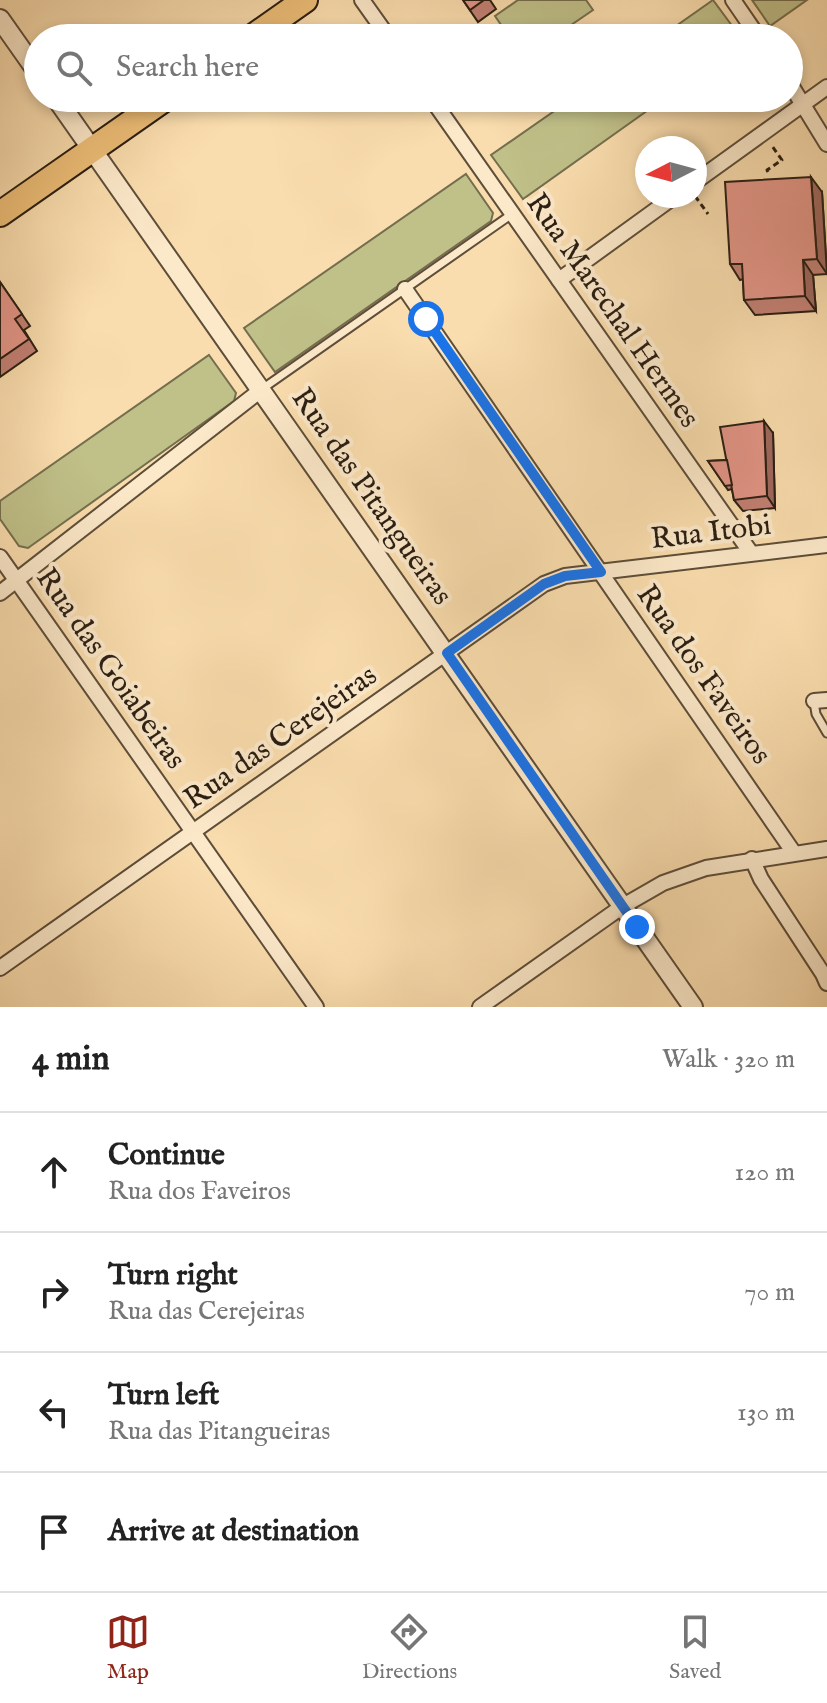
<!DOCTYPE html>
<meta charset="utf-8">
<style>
body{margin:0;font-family:"IM FELL English",serif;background:#f6f6f6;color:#222}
.compass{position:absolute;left:635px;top:136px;width:72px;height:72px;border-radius:50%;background:#fff;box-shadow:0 4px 12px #0003;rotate:264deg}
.stop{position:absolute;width:24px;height:24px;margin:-18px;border:6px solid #1a73e8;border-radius:50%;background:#fff}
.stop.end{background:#1a73e8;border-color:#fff;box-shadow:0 2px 8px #0008}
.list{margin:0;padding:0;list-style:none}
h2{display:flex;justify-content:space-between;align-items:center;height:104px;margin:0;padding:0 32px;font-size:34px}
h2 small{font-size:26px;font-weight:400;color:#767676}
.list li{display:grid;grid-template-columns:52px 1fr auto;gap:24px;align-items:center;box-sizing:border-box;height:120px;padding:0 32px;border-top:2px solid #e0e0e0}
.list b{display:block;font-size:30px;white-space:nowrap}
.list p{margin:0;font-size:26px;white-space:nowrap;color:#767676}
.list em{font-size:26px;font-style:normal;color:#767676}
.icon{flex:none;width:44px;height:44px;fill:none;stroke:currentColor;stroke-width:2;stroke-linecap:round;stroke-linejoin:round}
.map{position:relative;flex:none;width:827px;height:1007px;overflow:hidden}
.search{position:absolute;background:#fff;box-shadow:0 4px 12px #0003;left:24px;right:24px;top:24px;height:88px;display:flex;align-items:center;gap:20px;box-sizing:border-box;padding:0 28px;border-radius:44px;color:#767676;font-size:30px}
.sheet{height:584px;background:#fff}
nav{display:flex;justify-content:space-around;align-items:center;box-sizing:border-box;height:112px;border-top:2px solid #e0e0e0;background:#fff;font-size:22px;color:#767676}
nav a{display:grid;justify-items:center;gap:4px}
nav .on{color:#8f2418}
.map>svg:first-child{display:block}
.green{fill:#c0c089;stroke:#746e4e;stroke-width:2}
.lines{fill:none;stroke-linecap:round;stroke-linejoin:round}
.service-casing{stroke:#5d4d39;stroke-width:11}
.minor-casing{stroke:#5d4d39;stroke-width:18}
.tertiary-casing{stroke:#5d4d39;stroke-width:22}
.primary-casing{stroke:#291d12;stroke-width:28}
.path{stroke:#291d12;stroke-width:3;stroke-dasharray:6 4;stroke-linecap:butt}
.service{stroke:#fce9ca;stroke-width:7}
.minor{stroke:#fce9ca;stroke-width:14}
.tertiary{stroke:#fce9ca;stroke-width:18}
.primary{stroke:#edbe77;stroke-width:24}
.wall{fill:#c38074;stroke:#291d12;stroke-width:2}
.shaded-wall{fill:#9f685e;stroke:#291d12;stroke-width:2}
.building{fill:#e39587;stroke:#291d12;stroke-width:2}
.route{stroke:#1a73e8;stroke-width:10}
.labels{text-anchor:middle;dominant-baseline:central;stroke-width:8;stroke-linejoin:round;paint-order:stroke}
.street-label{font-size:30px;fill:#291d12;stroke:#fce9ca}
</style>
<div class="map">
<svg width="827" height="1007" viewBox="0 0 827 1007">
<rect width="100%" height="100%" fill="#faddae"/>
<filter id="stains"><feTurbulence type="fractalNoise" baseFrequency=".0025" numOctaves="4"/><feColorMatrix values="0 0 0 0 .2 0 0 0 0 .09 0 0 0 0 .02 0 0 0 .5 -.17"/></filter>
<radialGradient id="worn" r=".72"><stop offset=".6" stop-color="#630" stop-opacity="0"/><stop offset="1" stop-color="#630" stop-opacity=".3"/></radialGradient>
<g class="green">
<polygon points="518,0 586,0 593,10 552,38 510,38 495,16"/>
<polygon points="713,0 741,38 659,38"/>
<polygon points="752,0 807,0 770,26"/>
<polygon points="573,98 665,98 523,199 491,155"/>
<polygon points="466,174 493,213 491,221 275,372 244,328"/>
<polygon points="209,355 236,393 234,401 28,548 19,546 0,519 0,501"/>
</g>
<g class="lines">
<g class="service-casing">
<g id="service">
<polyline points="262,389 512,214"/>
<polyline points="814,702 816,714 827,733"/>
</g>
</g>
<g class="minor-casing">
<g id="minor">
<polyline points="362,0 389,38"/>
<polyline points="733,0 759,38"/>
<polyline points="789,82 827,144"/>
<polyline points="431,98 751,553"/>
<polyline points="695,182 827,87"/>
<polyline points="559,280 675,196"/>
<polyline points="405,289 794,853"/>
<polyline points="0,557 316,1007"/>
<polyline points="0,593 261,390"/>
<polyline points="814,701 827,700"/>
<polyline points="752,859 761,879 823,974 827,983"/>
<polyline points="0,968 544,584 565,576 827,545"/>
<polyline points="480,1007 623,906 663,883 706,868 827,849"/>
</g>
</g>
<g class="tertiary-casing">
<g id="tertiary">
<polyline points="0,19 38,73"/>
<polyline points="56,98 693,1007"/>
</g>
</g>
<g class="primary-casing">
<g id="primary">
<polyline points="251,38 305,0"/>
<polyline points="0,214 166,98"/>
</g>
</g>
<g class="path">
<polyline points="768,172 767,170 782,160 772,146"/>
<polyline points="695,196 708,214"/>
</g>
<use href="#service" class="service"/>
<use href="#minor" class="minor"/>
<use href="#tertiary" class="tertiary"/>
<use href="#primary" class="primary"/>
</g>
<g class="wall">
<polygon points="463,0 490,0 496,9 478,22"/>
<polygon points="822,192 827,274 813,275 816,311 755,315 744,300 743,279 740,280 730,264"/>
<polygon points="0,282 30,326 24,330 37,351 0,377"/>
<polygon points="773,433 775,508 743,511 734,500 732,489 728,490 708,461 727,460"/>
</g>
<g class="shaded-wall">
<polygon points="811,177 822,192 827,274 817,259"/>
<polygon points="803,260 813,275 816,311 805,296"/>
<polygon points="764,421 773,433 775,508 767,496"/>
</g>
<g class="building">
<polygon points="463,0 484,0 470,10"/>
<polygon points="811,177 817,259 803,260 805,296 744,300 742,264 730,264 725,182"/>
<polygon points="0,282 22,314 15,319 29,339 0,359"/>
<polygon points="764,421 767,496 734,500 720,427"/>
<polygon points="727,460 732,485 725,486 708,461"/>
</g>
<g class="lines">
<polyline class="route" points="426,319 601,572 565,576 544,584 447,653 637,927"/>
</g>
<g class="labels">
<g class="street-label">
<text transform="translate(612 311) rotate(55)">Rua Marechal Hermes</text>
<text transform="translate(371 497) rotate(55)">Rua das Pitangueiras</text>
<text transform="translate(711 533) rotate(-7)">Rua Itobi</text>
<text transform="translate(110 669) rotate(55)">Rua das Goiabeiras</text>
<text transform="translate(703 675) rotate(55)">Rua dos Faveiros</text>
<text transform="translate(281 738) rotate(-35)">Rua das Cerejeiras</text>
</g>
</g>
<rect width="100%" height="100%" filter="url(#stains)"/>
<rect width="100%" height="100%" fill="url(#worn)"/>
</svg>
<svg class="compass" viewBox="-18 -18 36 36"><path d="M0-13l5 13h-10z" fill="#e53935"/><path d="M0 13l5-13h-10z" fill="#767676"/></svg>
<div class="stop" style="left:426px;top:319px"></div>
<div class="stop end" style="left:637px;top:927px"></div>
<div class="search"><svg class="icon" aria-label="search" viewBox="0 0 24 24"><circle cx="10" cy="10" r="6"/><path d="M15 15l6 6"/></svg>Search here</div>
</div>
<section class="sheet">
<h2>4 min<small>Walk · 320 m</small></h2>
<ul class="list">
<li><svg class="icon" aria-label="ahead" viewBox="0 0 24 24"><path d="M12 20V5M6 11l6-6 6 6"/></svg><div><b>Continue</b><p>Rua dos Faveiros</p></div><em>120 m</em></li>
<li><svg class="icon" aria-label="right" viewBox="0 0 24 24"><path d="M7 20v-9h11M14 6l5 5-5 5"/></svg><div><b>Turn right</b><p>Rua das Cerejeiras</p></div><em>70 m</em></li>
<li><svg class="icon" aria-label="left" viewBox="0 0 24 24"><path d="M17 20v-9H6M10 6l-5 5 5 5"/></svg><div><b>Turn left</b><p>Rua das Pitangueiras</p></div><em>130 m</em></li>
<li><svg class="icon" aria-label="arrive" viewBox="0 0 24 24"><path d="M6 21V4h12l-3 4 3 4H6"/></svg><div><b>Arrive at destination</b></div></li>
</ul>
</section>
<nav>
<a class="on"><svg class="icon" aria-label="map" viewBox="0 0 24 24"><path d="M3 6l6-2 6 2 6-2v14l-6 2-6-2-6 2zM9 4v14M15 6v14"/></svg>Map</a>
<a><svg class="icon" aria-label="directions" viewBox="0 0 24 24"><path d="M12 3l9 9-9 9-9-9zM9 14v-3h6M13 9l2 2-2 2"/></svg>Directions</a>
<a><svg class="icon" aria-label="saved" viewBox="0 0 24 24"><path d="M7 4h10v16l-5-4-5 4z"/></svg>Saved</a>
</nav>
